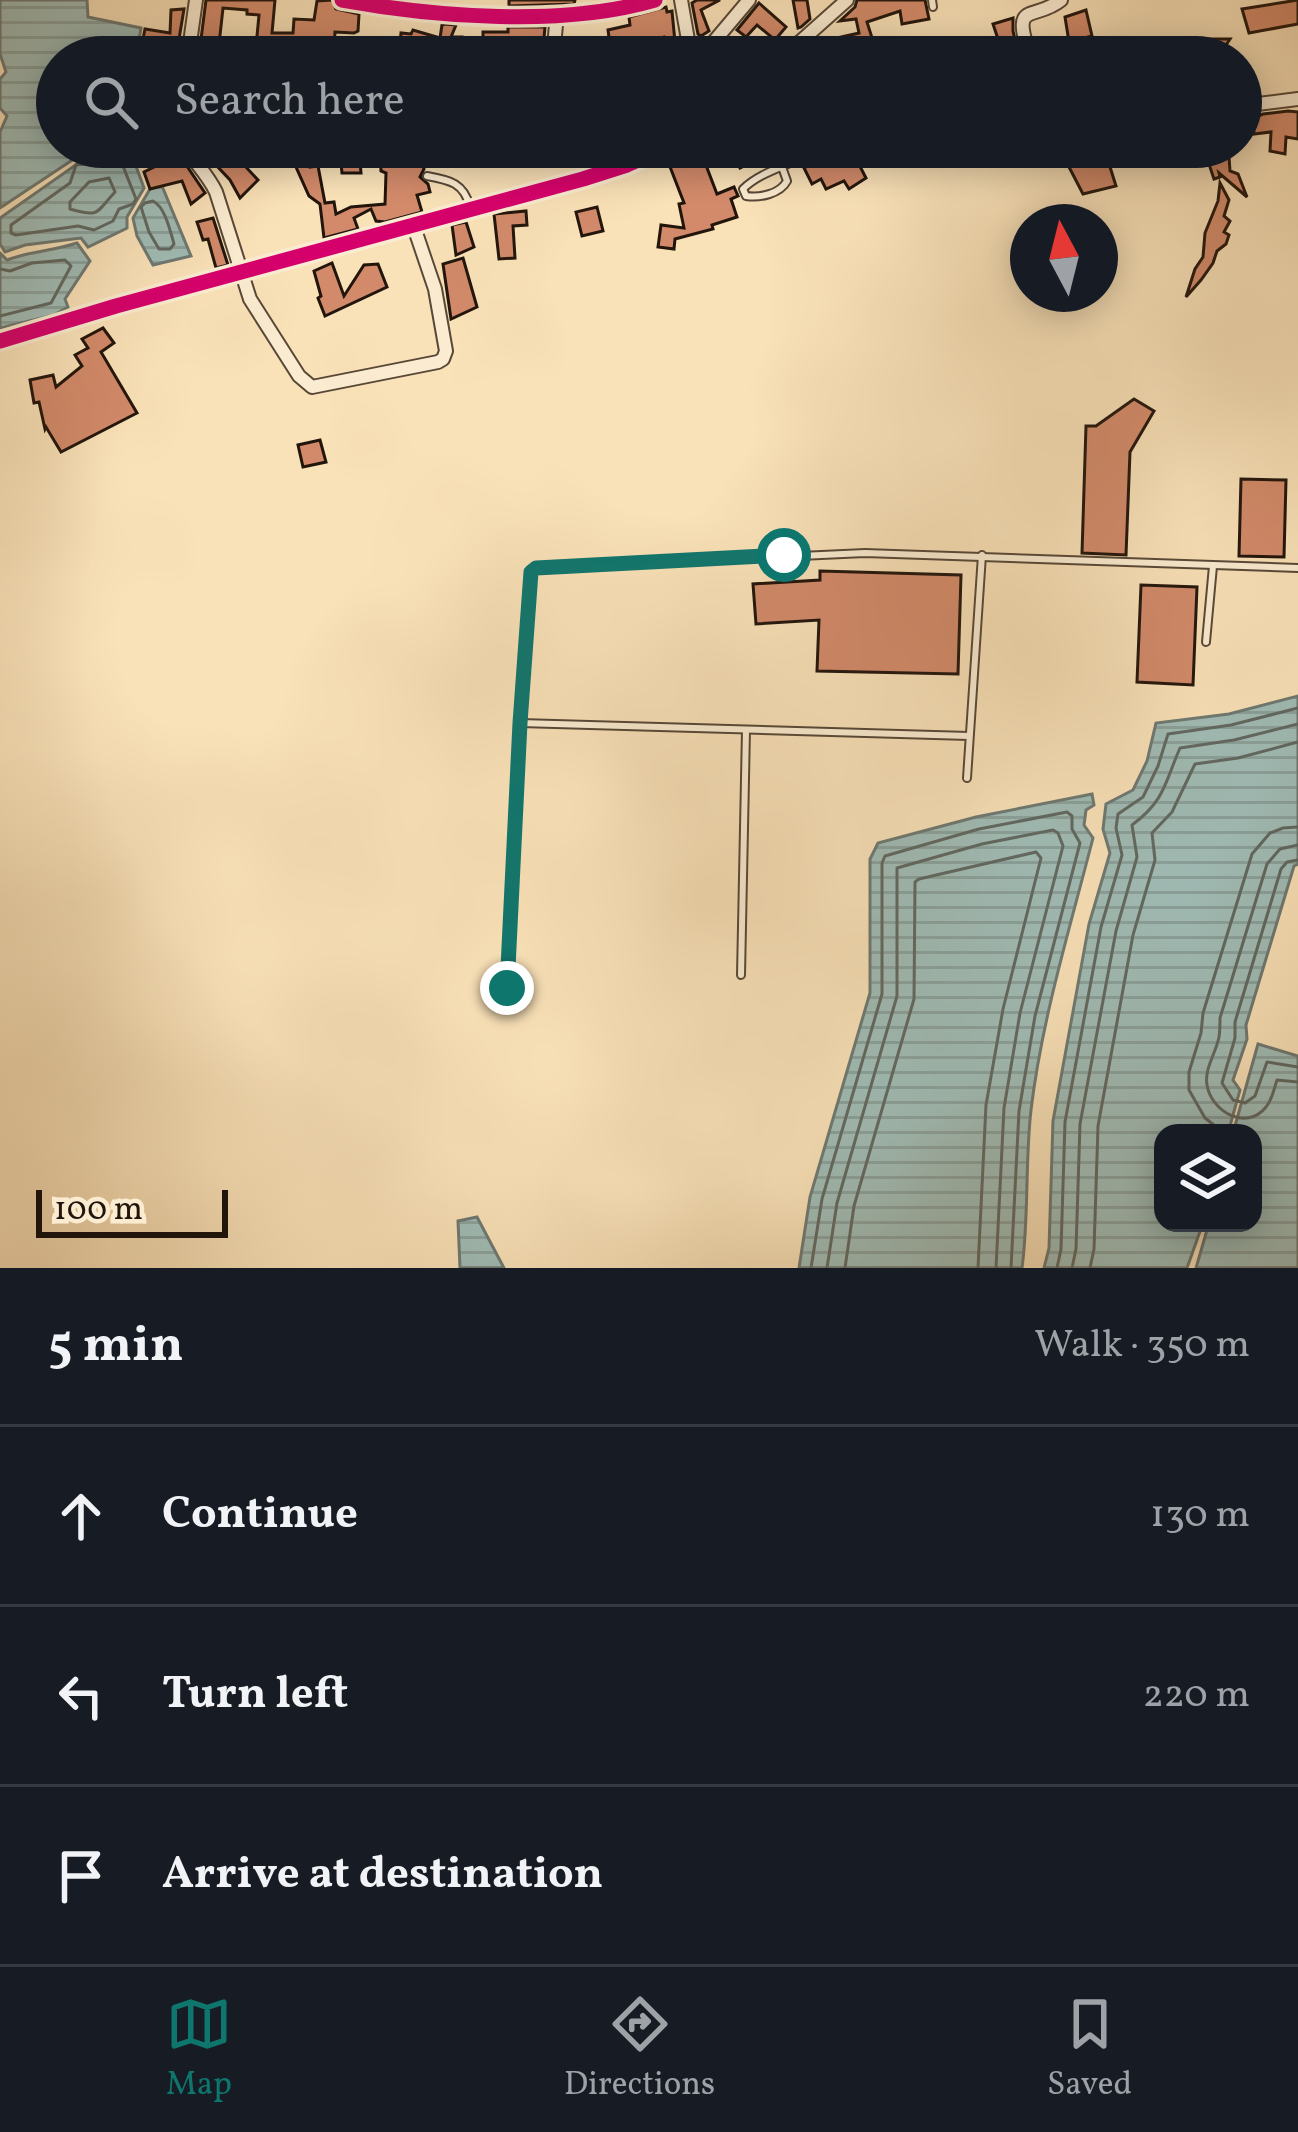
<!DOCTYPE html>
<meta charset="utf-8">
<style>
body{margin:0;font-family:Vollkorn,serif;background:#20242c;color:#f1f3f6}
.controls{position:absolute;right:36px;bottom:36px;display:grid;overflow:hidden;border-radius:24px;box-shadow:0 6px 30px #0003}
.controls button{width:108px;height:108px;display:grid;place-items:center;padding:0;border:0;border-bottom:3px solid #363941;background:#171b24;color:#f1f3f6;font:60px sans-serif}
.compass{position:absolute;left:1010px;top:204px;width:108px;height:108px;border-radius:50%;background:#171b24;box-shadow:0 6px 30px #0003;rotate:353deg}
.scale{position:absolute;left:36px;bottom:30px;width:192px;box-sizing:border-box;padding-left:12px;border:6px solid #22150c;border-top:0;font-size:33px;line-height:42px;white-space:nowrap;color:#22150c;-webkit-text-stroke:9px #fbecd1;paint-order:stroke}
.stop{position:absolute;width:36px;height:36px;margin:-27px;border:9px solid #0f766e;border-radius:50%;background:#fff}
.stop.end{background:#0f766e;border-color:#fff;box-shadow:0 3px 12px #0008}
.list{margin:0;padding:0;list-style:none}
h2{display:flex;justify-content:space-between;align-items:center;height:156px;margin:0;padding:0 48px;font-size:51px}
h2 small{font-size:39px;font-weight:400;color:#9ea1a6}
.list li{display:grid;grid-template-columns:78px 1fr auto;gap:36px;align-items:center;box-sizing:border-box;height:180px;padding:0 48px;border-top:3px solid #363941}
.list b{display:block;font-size:45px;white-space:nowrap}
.list em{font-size:39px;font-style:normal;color:#9ea1a6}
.icon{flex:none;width:66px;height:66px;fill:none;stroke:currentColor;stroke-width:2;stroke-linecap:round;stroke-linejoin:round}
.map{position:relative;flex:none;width:1298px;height:1268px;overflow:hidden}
.search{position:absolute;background:#171b24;box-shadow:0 6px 30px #0003;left:36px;right:36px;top:36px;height:132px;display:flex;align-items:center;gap:30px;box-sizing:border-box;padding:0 42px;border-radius:66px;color:#9ea1a6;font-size:45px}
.sheet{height:696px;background:#171b24}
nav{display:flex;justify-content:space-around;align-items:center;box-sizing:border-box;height:168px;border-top:3px solid #363941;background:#171b24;font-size:33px;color:#9ea1a6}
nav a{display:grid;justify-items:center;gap:6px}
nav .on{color:#0f766e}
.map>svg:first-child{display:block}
.water{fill:url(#water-rules);stroke:#6e7972;stroke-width:3}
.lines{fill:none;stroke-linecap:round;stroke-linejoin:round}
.shore{stroke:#616861;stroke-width:3}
.building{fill:#d28a6a;stroke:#22150c;stroke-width:3}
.lane-casing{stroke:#584837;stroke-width:10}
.street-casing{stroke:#584837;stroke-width:16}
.lane{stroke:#fbecd1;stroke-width:6}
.street{stroke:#fbecd1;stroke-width:12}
.cycleway-casing{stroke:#fbecd1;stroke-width:22}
.cycleway{stroke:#d6006c;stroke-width:15}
.route{stroke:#0f766e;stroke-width:15}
</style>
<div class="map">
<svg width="1298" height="1268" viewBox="0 0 1298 1268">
<defs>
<pattern id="water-rules" width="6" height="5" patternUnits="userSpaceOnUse" patternTransform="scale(3)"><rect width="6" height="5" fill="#a0bcb6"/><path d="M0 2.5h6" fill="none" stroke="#8aa19b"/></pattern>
</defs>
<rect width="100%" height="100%" fill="#f9e1b8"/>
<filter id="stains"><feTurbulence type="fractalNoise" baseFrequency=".00167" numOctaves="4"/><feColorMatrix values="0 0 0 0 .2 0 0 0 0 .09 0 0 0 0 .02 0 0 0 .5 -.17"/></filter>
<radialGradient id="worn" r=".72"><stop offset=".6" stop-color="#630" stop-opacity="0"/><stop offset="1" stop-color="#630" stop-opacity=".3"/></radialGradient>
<g class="water">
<polygon points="0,0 87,0 88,17 141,28 136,57 57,57 57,147 92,147 0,208 0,132 7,116 0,108 0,79 6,72 0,54"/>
<polygon points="115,147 129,147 144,188 127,217 127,228 88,247 81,238 25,245 5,252 0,244 0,218 87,157"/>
<polygon points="162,186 191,256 153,265 137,236 133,218 150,189"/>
<path d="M77,243L90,261L65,299L68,307L54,315L0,328V253L7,260C30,251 53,251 77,243Z"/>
<polygon points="1298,696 1298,864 1294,866 1246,1025 1247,1039 1233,1080 1240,1090 1228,1133 1163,1133 1163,1223 1203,1223 1187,1268 1044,1268 1049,1248 1053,1121 1089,924 1110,853 1103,829 1106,804 1133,790 1147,761 1156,723 1229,714"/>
<path d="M1092,794L1094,805L1086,810L1084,825L1093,838C1070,928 1042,1018 1031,1110C1025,1162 1029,1216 1022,1268H799L810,1197L870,993V859L878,843L976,817Z"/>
<polygon points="1258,1044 1298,1056 1298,1268 1196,1268 1209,1223 1253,1223 1253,1133 1233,1133"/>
<polygon points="477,1217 504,1268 460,1268 458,1221"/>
</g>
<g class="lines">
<g class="shore">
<path d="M115,152L119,156L136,199L133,204L119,209L113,221L94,230L78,226L16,235L11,233V225L70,183L76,165C92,161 97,173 110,153Z"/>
<path d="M109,178L115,192C96,212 101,218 70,209V202L89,182Z"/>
<path d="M153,201C165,207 170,230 174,244L170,249H159L149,232L141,207L145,203Z"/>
<polyline points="0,269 10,271 32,263 65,260 71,266 51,303 0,316"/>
<path d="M1298,845L1280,849L1267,864L1220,1018C1220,1024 1220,1031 1219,1037C1216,1053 1204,1069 1207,1085C1211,1111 1246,1132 1266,1107C1272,1100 1274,1089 1277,1080L1298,1082"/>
<polyline points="1298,860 1287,862 1281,869 1235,1022 1235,1038 1222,1083 1233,1100 1245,1103 1255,1096 1267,1062 1298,1067"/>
<polyline points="1224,1133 1205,1118 1189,1090 1189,1072 1201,1033 1203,1013 1252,854 1270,833 1283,828 1298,827"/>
<polyline points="811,1268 822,1199 882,994 882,863 885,856 979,829 1067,812 1072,816 1072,829 1080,843 1035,1016 1019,1111 1011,1268"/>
<polyline points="827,1268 837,1203 897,996 897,868 982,844 1053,830 1058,833 1063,846 1020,1013 1004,1108 996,1268"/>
<polyline points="845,1268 854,1206 914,999 915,882 919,879 1036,852 1041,858 1003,1009 986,1105 978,1268"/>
<polyline points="1057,1268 1061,1249 1065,1122 1101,927 1122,855 1116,828 1118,814 1143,797 1158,766 1168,734 1231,725 1298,708"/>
<path d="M1072,1268L1076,1249L1080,1124L1116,931L1137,857L1132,825C1165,801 1165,782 1180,748L1234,740L1298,724"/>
<polyline points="1090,1268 1094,1249 1098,1126 1133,935 1155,860 1152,833 1172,812 1195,764 1238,758 1298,742"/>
</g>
</g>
<g class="building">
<polygon points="206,0 275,0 272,33 293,33 294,19 314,20 317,1 332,0 336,9 359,14 358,31 354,33 335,32 334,47 292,46 290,57 255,57 259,15 247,14 247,10 223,8 219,44 252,52 251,57 210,57 199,55"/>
<polygon points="509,0 575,0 574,4 509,6"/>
<polygon points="697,0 720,0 701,10 709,31 701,36 698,34 692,3"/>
<polygon points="793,0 807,0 810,19 801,27 798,28"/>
<polygon points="857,0 925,0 929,19 902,24 900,11 867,22 878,57 805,57 804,52 815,43 859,33 856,19 840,21 855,7"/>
<polygon points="1298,0 1298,24 1249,33 1242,9"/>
<polygon points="759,3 786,27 775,40 757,25 746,37 737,30"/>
<polygon points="666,7 667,12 672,11 675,42 666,44 664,37 645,42 648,54 635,57 624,57 624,54 613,56 612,52 593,57 569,57 567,44 609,37 608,30 630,25 629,17"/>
<polygon points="184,9 176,57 141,49 145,29 170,33 171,10"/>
<polygon points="1086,10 1092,36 1069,42 1065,17"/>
<polygon points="1013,18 1013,31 1017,48 1012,49 1017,57 1004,57 993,24"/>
<polygon points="445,24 456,25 451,37 462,37 461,56 445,53 443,57 437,57 438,52 435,52 432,57 407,57 400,45 401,33 411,34 413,30 440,38 442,25"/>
<polygon points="508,27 545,27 544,38 538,38 538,57 483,55 483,32 508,32"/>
<polygon points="735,38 748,48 740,57 718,57"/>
<polygon points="1204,39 1230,39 1224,48 1225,56 1205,57"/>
<polygon points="1288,111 1298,112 1298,139 1286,137 1285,154 1270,151 1271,132 1254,134 1253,118 1263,114"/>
<polygon points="151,147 174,147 205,193 191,204 182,181 150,189 144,172 160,164"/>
<polygon points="203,147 215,147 230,154 252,147 277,147 244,165 258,180 240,198 230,180 214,163 212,166 201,152"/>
<polygon points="287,147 306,147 310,167 318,166 325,203 334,202 336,214 351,207 385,204 386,173 381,171 380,150 390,149 389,147 401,147 404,165 420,158 424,169 420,177 428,184 430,192 417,195 422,212 385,222 376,221 371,209 354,218 358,229 324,238 320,204 309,196"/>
<polygon points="684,147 729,147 704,160 717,194 734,187 738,196 731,199 737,217 712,225 713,229 675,239 674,249 658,247 661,225 684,228 679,204 684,203 667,159"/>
<polygon points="731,147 756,147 761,158 740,168"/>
<polygon points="833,147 850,147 866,178 849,189 844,181 826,189 821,179 812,184 804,168 829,156"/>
<polygon points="1204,147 1215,147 1217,157 1229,157 1230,171 1238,174 1247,197 1219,173 1220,177 1214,179 1209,164 1203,158 1207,158"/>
<polygon points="1105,151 1116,186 1083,194 1069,167"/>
<polygon points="340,154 356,154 360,161 361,173 342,173"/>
<polygon points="1220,183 1229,200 1224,216 1230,221 1224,232 1229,235 1226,244 1217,251 1213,263 1201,280 1186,297 1195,269 1203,257 1205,233 1218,201"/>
<polygon points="597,207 603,231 582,236 576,212"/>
<polygon points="526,211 527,225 513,226 515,258 499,259 494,214"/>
<polygon points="213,218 228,265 216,268 208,239 203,240 197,222"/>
<polygon points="466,222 474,247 456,255 452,225"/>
<polygon points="463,258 477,307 451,319 443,264"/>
<polygon points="332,263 344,296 364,265 378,264 387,287 325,316 318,298 321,296 314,271"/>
<polygon points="103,328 114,343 101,352 137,413 61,452 46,427 45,429 39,402 34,403 30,380 53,375 56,387 82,366 75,355 88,348 82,339"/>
<polygon points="1134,399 1154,411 1130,452 1126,555 1082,553 1086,426 1096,426"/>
<polygon points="320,440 326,462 303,467 298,445"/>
<polygon points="1241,479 1286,480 1284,557 1239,556"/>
<polygon points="820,571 961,575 958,674 817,671 819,620 756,624 753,584 820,580"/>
<polygon points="1141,585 1197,587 1193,685 1137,682"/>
</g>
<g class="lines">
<g class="lane-casing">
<g id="lane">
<polyline points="932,0 933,7"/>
<path d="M782,167L787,181C780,194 760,198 746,196L743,189C757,175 779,168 797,160"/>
<path d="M427,176C450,180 464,183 470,207"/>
<polyline points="1206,642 1213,566"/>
<polyline points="520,723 969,736"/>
<polyline points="967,778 982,555"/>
<polyline points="741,975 746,730"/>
<polyline points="507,988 529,585 531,571 536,568 865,553 1298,568"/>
</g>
</g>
<g class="street-casing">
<g id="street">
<path d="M342,0C435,17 563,27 655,0"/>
<polyline points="681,0 691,57"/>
<path d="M1026,43C1014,3 1036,20 1061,0"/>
<polyline points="188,57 196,0"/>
<polyline points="553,57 557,14"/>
<polyline points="701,57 749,0"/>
<polyline points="783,57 847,0"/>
<polyline points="1241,106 1298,99"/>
<path d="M185,147C195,163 208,175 216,192L250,299L299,376L312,387L438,362L443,359L446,351L435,289L414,227"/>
<polyline points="792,147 797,160 823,147"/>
<polyline points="0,341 116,306 583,179 627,165 668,147"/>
</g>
</g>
<use href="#lane" class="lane"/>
<use href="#street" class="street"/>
<g class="cycleway-casing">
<g id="cycleway">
<path d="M342,0C435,17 563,27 655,0"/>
<polyline points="0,341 116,306 583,179 627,165 668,147"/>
</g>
</g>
<use href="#cycleway" class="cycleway"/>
</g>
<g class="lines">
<polyline class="route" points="507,988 520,723 531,572 536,568 784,555"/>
</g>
<rect width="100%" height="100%" filter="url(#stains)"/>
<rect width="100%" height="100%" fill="url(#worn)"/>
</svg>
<div class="controls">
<button><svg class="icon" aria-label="layers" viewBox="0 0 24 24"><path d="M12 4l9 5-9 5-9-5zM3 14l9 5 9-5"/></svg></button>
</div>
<svg class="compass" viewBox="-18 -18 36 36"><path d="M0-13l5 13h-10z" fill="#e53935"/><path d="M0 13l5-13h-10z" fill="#9ea1a6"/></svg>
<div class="scale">100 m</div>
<div class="stop" style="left:784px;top:555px"></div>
<div class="stop end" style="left:507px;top:988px"></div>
<div class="search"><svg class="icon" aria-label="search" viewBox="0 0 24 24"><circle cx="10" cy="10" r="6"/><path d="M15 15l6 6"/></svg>Search here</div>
</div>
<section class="sheet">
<h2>5 min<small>Walk · 350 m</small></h2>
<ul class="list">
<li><svg class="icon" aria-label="ahead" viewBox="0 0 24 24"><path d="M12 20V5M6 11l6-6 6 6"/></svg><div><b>Continue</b></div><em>130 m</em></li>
<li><svg class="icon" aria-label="left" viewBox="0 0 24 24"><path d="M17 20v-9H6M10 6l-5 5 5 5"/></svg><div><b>Turn left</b></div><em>220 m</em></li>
<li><svg class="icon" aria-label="arrive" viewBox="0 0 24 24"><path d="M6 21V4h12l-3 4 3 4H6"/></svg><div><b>Arrive at destination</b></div></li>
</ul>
</section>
<nav>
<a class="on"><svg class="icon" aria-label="map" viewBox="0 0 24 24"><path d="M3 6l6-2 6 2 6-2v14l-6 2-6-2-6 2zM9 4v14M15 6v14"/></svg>Map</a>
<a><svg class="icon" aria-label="directions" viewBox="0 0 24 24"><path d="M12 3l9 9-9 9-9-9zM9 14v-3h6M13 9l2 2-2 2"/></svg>Directions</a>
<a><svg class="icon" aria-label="saved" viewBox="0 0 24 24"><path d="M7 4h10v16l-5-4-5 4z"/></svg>Saved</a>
</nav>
